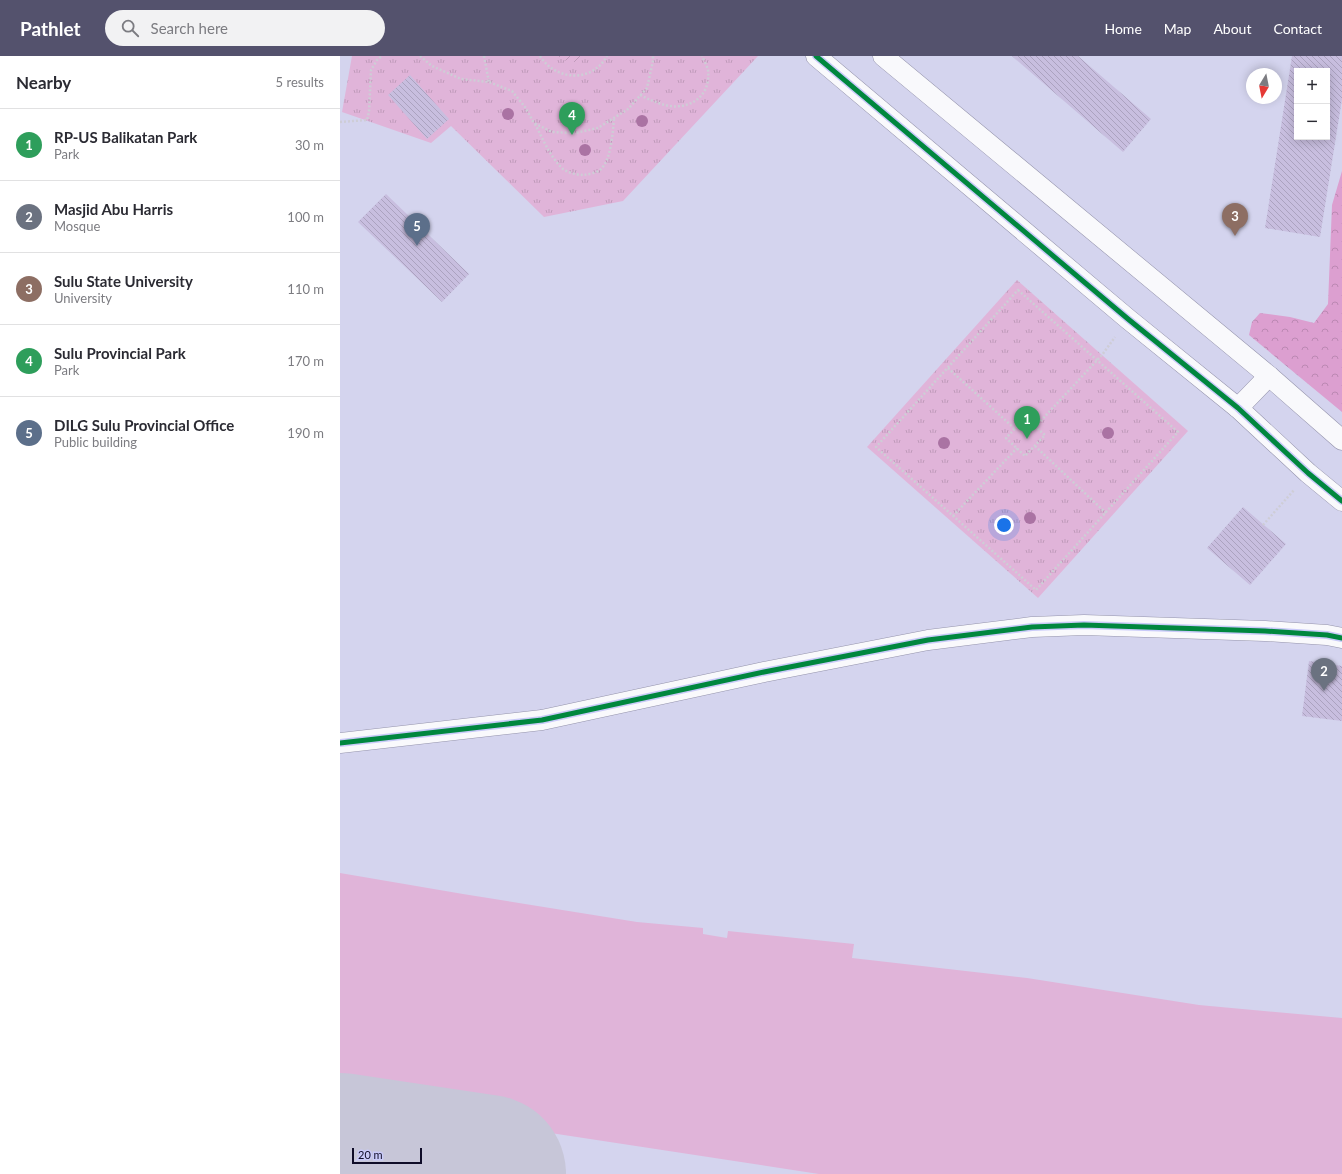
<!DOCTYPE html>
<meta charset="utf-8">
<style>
body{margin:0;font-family:Lato,sans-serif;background:#f2f2f3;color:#2b2b33}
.controls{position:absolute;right:12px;top:12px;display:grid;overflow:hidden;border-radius:0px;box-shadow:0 2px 10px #0003}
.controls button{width:36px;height:36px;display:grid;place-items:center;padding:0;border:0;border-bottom:1px solid #e1e1e2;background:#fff;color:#2b2b33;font:20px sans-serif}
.compass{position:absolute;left:906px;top:12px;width:36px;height:36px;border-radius:50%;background:#fff;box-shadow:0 2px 10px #0003;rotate:190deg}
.scale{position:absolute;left:12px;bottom:10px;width:70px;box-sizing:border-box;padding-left:4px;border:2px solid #0f0c28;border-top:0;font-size:11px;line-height:14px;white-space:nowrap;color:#0f0c28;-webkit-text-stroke:3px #c9caf9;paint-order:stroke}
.you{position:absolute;left:664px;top:469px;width:14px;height:14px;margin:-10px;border:3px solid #fff;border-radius:50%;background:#1a73e8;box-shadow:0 0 0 6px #1a73e833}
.badge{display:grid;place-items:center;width:26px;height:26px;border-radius:50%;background:#54526d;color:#fff;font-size:13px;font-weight:700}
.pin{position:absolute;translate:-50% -33px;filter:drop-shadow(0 1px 2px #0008)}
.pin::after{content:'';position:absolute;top:21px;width:14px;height:12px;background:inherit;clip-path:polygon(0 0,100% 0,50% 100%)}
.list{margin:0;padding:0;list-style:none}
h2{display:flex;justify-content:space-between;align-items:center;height:52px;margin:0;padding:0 16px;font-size:17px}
h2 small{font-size:13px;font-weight:400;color:#7c7c81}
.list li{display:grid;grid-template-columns:26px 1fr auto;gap:12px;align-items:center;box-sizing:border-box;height:72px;padding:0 16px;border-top:1px solid #e1e1e2}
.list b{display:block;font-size:15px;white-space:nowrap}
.list p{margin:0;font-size:13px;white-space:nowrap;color:#7c7c81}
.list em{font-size:13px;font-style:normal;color:#7c7c81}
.icon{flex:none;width:22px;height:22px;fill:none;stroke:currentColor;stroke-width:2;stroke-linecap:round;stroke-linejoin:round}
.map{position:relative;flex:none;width:1002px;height:1118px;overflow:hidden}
header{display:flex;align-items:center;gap:24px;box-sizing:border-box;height:56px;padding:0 20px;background:#54526d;color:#fff}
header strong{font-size:19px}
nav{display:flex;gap:22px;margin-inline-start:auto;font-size:14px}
.search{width:280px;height:36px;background:#f2f2f3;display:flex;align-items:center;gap:10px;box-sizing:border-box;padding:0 14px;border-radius:22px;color:#7c7c81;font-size:15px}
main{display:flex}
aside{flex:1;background:#fff}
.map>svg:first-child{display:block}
.grass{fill:#e0b4d9}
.forest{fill:url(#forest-crowns)}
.park{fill:url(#park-tufts)}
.garden{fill:url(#garden-furrows)}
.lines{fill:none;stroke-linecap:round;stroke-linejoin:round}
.runway{stroke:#c7c6d8;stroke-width:158}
.building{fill:url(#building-back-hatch);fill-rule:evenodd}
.street-casing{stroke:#9493ab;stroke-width:21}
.path{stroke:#cecdd6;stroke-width:2.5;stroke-dasharray:2 2;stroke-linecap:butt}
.street{stroke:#f9f9fc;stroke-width:20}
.cycleway-casing{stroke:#c9caf9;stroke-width:8}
.cycleway{stroke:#00873e;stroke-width:5}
.tree{fill:#aa73a3}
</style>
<header>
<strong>Pathlet</strong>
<div class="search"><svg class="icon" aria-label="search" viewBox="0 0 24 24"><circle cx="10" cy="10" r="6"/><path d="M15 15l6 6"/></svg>Search here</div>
<nav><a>Home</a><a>Map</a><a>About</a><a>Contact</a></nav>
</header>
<main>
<aside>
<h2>Nearby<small>5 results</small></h2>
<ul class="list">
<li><span class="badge" style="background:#2e9e5b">1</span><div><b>RP-US Balikatan Park</b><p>Park</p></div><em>30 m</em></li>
<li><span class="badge" style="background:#6b7280">2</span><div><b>Masjid Abu Harris</b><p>Mosque</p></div><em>100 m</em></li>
<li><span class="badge" style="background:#8d6e63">3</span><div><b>Sulu State University</b><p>University</p></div><em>110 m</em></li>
<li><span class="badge" style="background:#2e9e5b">4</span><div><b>Sulu Provincial Park</b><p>Park</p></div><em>170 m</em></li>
<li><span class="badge" style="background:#5c6f8a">5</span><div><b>DILG Sulu Provincial Office</b><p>Public building</p></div><em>190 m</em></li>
</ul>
</aside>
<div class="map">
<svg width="1002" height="1118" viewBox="0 0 1002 1118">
<defs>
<pattern id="forest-crowns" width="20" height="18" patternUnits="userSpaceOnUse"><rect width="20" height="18" fill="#dc9fd0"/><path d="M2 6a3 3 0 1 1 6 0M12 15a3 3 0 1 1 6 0" fill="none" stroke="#bc88b3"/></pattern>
<pattern id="park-tufts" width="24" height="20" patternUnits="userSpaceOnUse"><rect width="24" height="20" fill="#e0b4d9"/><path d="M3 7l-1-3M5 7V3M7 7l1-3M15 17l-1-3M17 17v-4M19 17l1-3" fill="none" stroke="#bf9aba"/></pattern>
<pattern id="garden-furrows" width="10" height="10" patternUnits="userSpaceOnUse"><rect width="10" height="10" fill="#e0b4d9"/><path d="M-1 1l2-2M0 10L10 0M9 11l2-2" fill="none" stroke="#bf9aba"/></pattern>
<pattern id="building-back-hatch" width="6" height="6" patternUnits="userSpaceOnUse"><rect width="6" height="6" fill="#c8bedf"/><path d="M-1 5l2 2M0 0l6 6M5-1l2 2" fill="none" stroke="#aba2bf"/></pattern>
</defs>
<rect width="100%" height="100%" fill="#d4d4ee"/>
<polygon class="grass" points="0,817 123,838 297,866 363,872 363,878 387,882 388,875 514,888 512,902 687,922 859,949 1002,962 1002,1118 479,1118 0,1045"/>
<polygon class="forest" points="1002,115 1002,356 909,279 912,266 920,257 950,261 974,267 988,248 992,149"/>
<g class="park">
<polygon points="12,0 418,0 283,145 204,161 111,70 91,87 2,56"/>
<polygon points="677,224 848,375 698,542 527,391"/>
</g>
<path class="garden" d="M217,0H249C239,9 227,7 217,0Z"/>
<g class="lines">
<polyline class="runway" points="0,1096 147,1118"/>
</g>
<g class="building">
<polygon points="672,0 738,0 811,63 783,96"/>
<path d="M952,0H1002V43L980,181L925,172ZM957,15H987V81H957Z"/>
<polygon points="70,19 109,63 87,83 48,39"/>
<polygon points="46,138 129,218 102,246 18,166"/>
<polygon points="903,451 946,488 910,529 867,492"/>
<polygon points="969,605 1002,610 1002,665 962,660"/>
</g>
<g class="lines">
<g class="street-casing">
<g id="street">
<polyline points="476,0 788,263 898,352 968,417 1002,445"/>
<polyline points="543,0 929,320 1002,384"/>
<polyline points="898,352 929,320"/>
<polyline points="0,687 202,664 424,616 588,584 692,571 744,569 925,575 987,579 1002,582"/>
</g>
</g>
<g class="path">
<polyline points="80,0 92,10 121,23 149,26 172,35 185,51 194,67 212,76 235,77 258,72 288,53 307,32 313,5 313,0"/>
<polyline points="144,0 149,26"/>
<path d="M200,0C216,25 252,27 267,0"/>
<path d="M300,39C310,44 319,48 329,50C352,53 371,39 368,14C367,10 364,4 362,0"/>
<polyline points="0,66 27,64 29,56 31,14 37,4 42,0"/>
<path d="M195,68C203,83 210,101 223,113C229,117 237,119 244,119C249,118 257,117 261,113C271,104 273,75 274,63"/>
<polygon points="678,234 838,376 696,534 536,391"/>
<polyline points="608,312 675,373"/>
<polygon points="685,362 705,379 685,400 666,382"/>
<polyline points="695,371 762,299 775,281"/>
<polyline points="695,390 766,457"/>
<polyline points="613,460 677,392"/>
<polyline points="923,469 954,434"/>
</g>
<use href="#street" class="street"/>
<g class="cycleway-casing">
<g id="cycleway">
<polyline points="476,0 788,263 898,352 968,417 1002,445"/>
<polyline points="0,687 202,664 424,616 588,584 692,571 744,569 925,575 987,579 1002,582"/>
</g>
</g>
<use href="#cycleway" class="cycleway"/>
</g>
<g class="tree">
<circle cx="168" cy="58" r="6"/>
<circle cx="302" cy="65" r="6"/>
<circle cx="245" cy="94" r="6"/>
<circle cx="768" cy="377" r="6"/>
<circle cx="604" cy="387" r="6"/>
<circle cx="690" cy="462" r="6"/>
</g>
</svg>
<div class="controls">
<button>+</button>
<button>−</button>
</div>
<svg class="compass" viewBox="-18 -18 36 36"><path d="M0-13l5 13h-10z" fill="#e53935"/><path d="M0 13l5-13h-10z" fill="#7c7c81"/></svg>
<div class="scale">20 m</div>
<div class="you"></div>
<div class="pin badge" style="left:687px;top:383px;background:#2e9e5b">1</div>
<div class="pin badge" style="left:984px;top:635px;background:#6b7280">2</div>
<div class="pin badge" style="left:895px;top:180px;background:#8d6e63">3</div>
<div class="pin badge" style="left:232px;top:79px;background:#2e9e5b">4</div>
<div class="pin badge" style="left:77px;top:190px;background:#5c6f8a">5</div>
</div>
</main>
